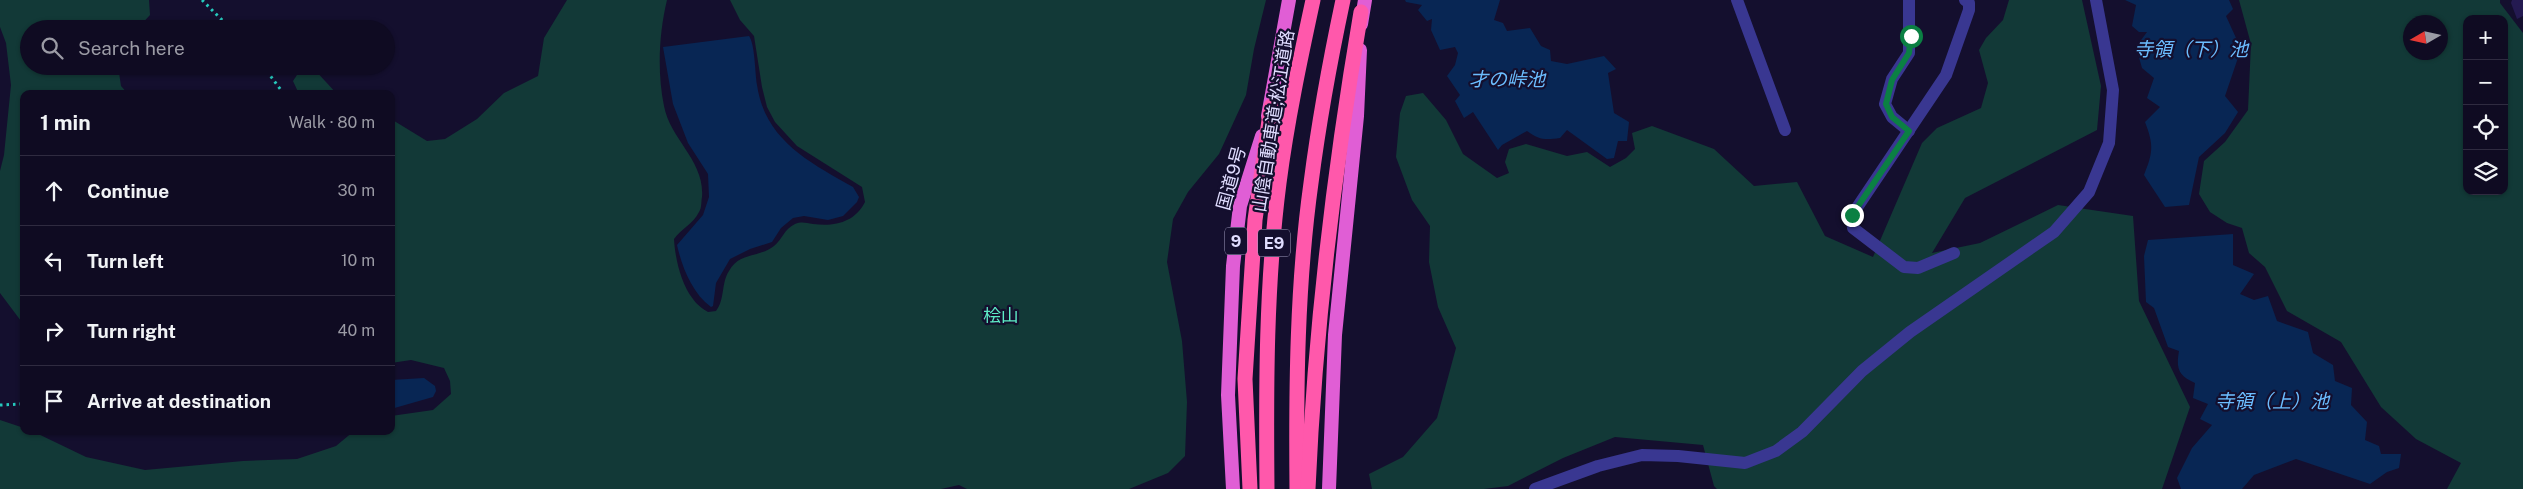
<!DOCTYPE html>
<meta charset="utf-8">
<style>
body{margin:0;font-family:"Public Sans","Noto Sans JP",sans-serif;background:#1d192f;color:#f1f3f6}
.controls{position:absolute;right:15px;top:15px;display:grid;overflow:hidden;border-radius:10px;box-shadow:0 1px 4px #0004}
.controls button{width:45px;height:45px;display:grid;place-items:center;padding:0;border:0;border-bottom:1px solid #2f2b40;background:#0f0b22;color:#f1f3f6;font:25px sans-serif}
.compass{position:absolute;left:2403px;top:15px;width:45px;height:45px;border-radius:50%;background:#0f0b22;box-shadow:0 1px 4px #0004;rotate:261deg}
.stop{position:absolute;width:15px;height:15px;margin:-11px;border:4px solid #0b8043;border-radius:50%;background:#fff}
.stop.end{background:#0b8043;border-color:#fff;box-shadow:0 1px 5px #0008}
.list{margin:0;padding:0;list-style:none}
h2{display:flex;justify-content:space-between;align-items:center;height:65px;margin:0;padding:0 20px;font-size:21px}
h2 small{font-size:16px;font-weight:400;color:#9b9ba5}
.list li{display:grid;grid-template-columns:32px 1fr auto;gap:15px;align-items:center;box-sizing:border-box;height:70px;padding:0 20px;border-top:1px solid #2f2b40}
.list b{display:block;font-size:19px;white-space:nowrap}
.list em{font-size:16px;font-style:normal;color:#9b9ba5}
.icon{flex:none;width:28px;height:28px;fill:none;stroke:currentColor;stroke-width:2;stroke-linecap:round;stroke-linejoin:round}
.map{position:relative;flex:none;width:2523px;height:489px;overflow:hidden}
.search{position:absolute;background:#0f0b22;box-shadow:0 1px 4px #0004;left:20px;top:20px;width:375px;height:55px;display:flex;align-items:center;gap:12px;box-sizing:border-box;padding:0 18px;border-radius:28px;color:#9b9ba5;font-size:19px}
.panel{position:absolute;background:#0f0b22;box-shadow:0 1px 4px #0004;left:20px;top:90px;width:375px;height:345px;border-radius:10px}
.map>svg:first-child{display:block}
.green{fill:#123937;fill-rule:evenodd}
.water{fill:#082654}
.building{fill:#241a51}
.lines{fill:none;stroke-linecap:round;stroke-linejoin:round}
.path{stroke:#26c9bd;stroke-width:3;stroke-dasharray:2.5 4;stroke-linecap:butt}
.minor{stroke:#393791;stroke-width:12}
.trunk{stroke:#e05ed5;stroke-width:14}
.motorway{stroke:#ff58ab;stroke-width:15}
.route{stroke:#0b8043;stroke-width:6}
.labels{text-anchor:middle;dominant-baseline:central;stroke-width:4.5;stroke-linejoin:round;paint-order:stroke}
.shield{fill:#140f2e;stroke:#a39fc0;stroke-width:1}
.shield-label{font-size:16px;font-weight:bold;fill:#e0ddff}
.street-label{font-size:18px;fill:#e0ddff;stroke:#140f2e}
.park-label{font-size:18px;fill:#5deac5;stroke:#140f2e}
.water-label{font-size:19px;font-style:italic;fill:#6bbdff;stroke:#140f2e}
</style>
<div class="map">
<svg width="2523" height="489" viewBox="0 0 2523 489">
<rect width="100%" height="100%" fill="#140f2e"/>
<g class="green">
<polygon points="0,0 149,0 150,15 137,29 29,29 29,66 118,66 121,86 128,94 24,94 24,325 0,293 0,171 4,155 11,85 6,43 0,27"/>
<path d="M567,0H667C659,33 657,72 664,106C670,139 705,161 702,197C701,201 702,208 699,212C693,224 681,229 674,239C675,258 681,284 693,299C696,304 703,309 708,312L716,311C725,300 721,283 729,271C739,252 759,258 774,246C782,240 784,229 795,224C802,221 806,223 813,224C835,227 855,222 865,202L862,187L797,146L775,122L767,107L762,87L754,36L740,20L730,0H1266L1254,49L1246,95L1219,154L1188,192L1173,219L1167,262L1182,341L1187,402L1185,456L1168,473L1129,489H967L959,485L941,489H0V420L24,428V431H32L86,457L145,470L243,461L297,459L336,446L354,431H391V416L433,410L451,394L450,381L444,368L411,360L391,363V119L427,141L445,139L477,119L504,93L538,76L544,38Z"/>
<polygon points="2009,0 2082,0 2101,86 2097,130 1965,198 1932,253 1980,243 2058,205 2133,216 2139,301 2190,407 2162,489 1717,489 1714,486 1703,445 1615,437 1563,458 1508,486 1484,489 1372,489 1369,474 1403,457 1437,418 1456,348 1438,307 1429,262 1430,226 1412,200 1396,157 1400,113 1406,96 1423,93 1446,120 1463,154 1497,178 1509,173 1505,162 1509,149 1526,144 1567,156 1587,152 1610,167 1626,158 1635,149 1632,133 1652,126 1714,149 1754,186 1797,182 1825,236 1873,257 1922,143 1937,128 1981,108 1988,83 1979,50 1986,38 2003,20"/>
<path d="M2239,0H2500V3L2523,33V489H2447L2461,463L2416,439L2381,407L2341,342L2287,311L2265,267L2249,253L2242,228L2227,223L2210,212L2199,194L2204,161L2225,142L2248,110L2251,44ZM2467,19H2504V191H2467ZM2410,22H2440V52H2410Z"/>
<polygon points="301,69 314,69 337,94 299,94 293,81"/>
</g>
<g class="water">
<path d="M1405,0H1500L1494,20L1503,23L1507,31L1530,28L1541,46L1550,50L1551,61L1567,64L1604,56L1616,69L1608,73L1614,113L1629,122L1627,141H1618L1614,158L1607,159L1567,130L1560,138C1545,140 1539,140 1527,131L1502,145L1498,150L1473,112L1464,118L1455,101L1460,95L1447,76L1455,65L1458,53L1455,47L1440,50L1431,30L1432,19L1427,21L1418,10L1422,5L1406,2Z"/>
<path d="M2125,0H2229L2233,9L2226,16L2241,49L2225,96L2238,112L2225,133L2199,157L2189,205L2165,207L2144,175C2153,153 2154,145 2145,122L2160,107L2147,98L2154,78L2142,68L2136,47L2147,32H2139L2132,26L2136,5Z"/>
<path d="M749,36C755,44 755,73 757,85C765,140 809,162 853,187L859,197L857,202L843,216L828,220L804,216L793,218L781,228L772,242L750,249L730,259L716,283L713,306L711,307C692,293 682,267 677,245L703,215L709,197L708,174L688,143L673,104L663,47Z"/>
<path d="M2233,234V265L2254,274L2240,294L2254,300L2268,296L2277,321L2308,332L2313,353L2333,365L2335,381L2352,388L2351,405L2367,422L2365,440L2379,446L2381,454H2401L2399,468L2387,472L2370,484L2296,459L2254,475L2242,489H2181L2177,478L2192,448L2212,425L2200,419L2208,404L2193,398L2195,383C2178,376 2176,368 2179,351L2168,347L2154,308L2146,302L2144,256L2148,240Z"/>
<polygon points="424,378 435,386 436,391 433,397 391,409 391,380"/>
</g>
<polygon class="building" points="2512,0 2523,0 2523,16 2517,19 2511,3"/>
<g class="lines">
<g class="path">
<polyline points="202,0 231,29"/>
<polyline points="263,66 284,94"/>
<polyline points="0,405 21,404"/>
</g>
<g class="minor">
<polyline points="1737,0 1785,130"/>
<polyline points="1909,131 1892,117 1885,104 1892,79 1909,53 1909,0"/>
<polyline points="1954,253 1918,268 1904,267 1853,228 1852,215 1946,75 1969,10 1969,3 1965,0"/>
<polyline points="1535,489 1598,466 1642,455 1678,456 1745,463 1776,451 1802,432 1862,371 1910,332 2054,232 2089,192 2109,143 2113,90 2096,0"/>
</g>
<g class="trunk">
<polyline points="1361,24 1365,0"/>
<polyline points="1268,116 1289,0"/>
<polyline points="1233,489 1228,395 1233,266 1240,206 1262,136"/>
<polyline points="1329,489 1335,335 1357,116 1360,50"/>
</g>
<g class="motorway">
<polyline points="1250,489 1245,379 1255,220 1271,106"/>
<path d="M1267,489C1266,387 1266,284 1279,183C1287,121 1300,60 1313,0"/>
<path d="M1297,489C1296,387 1297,284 1311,183C1319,121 1330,61 1343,0"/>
<path d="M1308,489C1315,329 1334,170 1361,12"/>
</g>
</g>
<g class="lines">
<polyline class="route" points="1852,215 1909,131 1892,117 1886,104 1892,80 1909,53 1911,36"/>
</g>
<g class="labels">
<g class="shield">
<rect x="1225" y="227.5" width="22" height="27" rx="4"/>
<rect x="1258" y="229.5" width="32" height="27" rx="4"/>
</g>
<g class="shield-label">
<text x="1236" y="241">9</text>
<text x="1274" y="243">E9</text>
</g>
<g class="street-label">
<text transform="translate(1273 121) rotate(-81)">山陰自動車道;松江道路</text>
<text transform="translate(1231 178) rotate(-75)">国道9号</text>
</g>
<g class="park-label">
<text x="1001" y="315">桧山</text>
</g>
<g class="water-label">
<text x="2191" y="49">寺領（下）池</text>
<text x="1507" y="79">才の峠池</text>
<text x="2272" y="401">寺領（上）池</text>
</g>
</g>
</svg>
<div class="controls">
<button>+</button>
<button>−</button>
<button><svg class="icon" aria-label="locate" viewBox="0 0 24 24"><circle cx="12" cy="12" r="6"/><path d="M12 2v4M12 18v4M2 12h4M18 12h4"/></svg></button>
<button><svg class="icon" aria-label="layers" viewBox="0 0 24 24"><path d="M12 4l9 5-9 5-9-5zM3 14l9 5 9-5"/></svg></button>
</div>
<svg class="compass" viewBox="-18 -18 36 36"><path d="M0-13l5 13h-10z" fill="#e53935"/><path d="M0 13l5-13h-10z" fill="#9b9ba5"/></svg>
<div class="stop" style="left:1911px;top:36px"></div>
<div class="stop end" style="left:1852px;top:215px"></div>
<div class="search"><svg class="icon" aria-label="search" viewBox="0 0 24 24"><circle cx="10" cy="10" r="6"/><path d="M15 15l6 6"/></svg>Search here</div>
<section class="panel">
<h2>1 min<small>Walk · 80 m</small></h2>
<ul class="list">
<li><svg class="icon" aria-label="ahead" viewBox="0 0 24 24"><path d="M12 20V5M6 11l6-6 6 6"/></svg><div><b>Continue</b></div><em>30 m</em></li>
<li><svg class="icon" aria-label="left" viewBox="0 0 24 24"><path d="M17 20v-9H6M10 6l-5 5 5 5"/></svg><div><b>Turn left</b></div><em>10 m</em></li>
<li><svg class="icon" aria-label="right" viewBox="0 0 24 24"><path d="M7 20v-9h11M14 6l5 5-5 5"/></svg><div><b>Turn right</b></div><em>40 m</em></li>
<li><svg class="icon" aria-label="arrive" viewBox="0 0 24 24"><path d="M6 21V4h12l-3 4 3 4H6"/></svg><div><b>Arrive at destination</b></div></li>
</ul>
</section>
</div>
